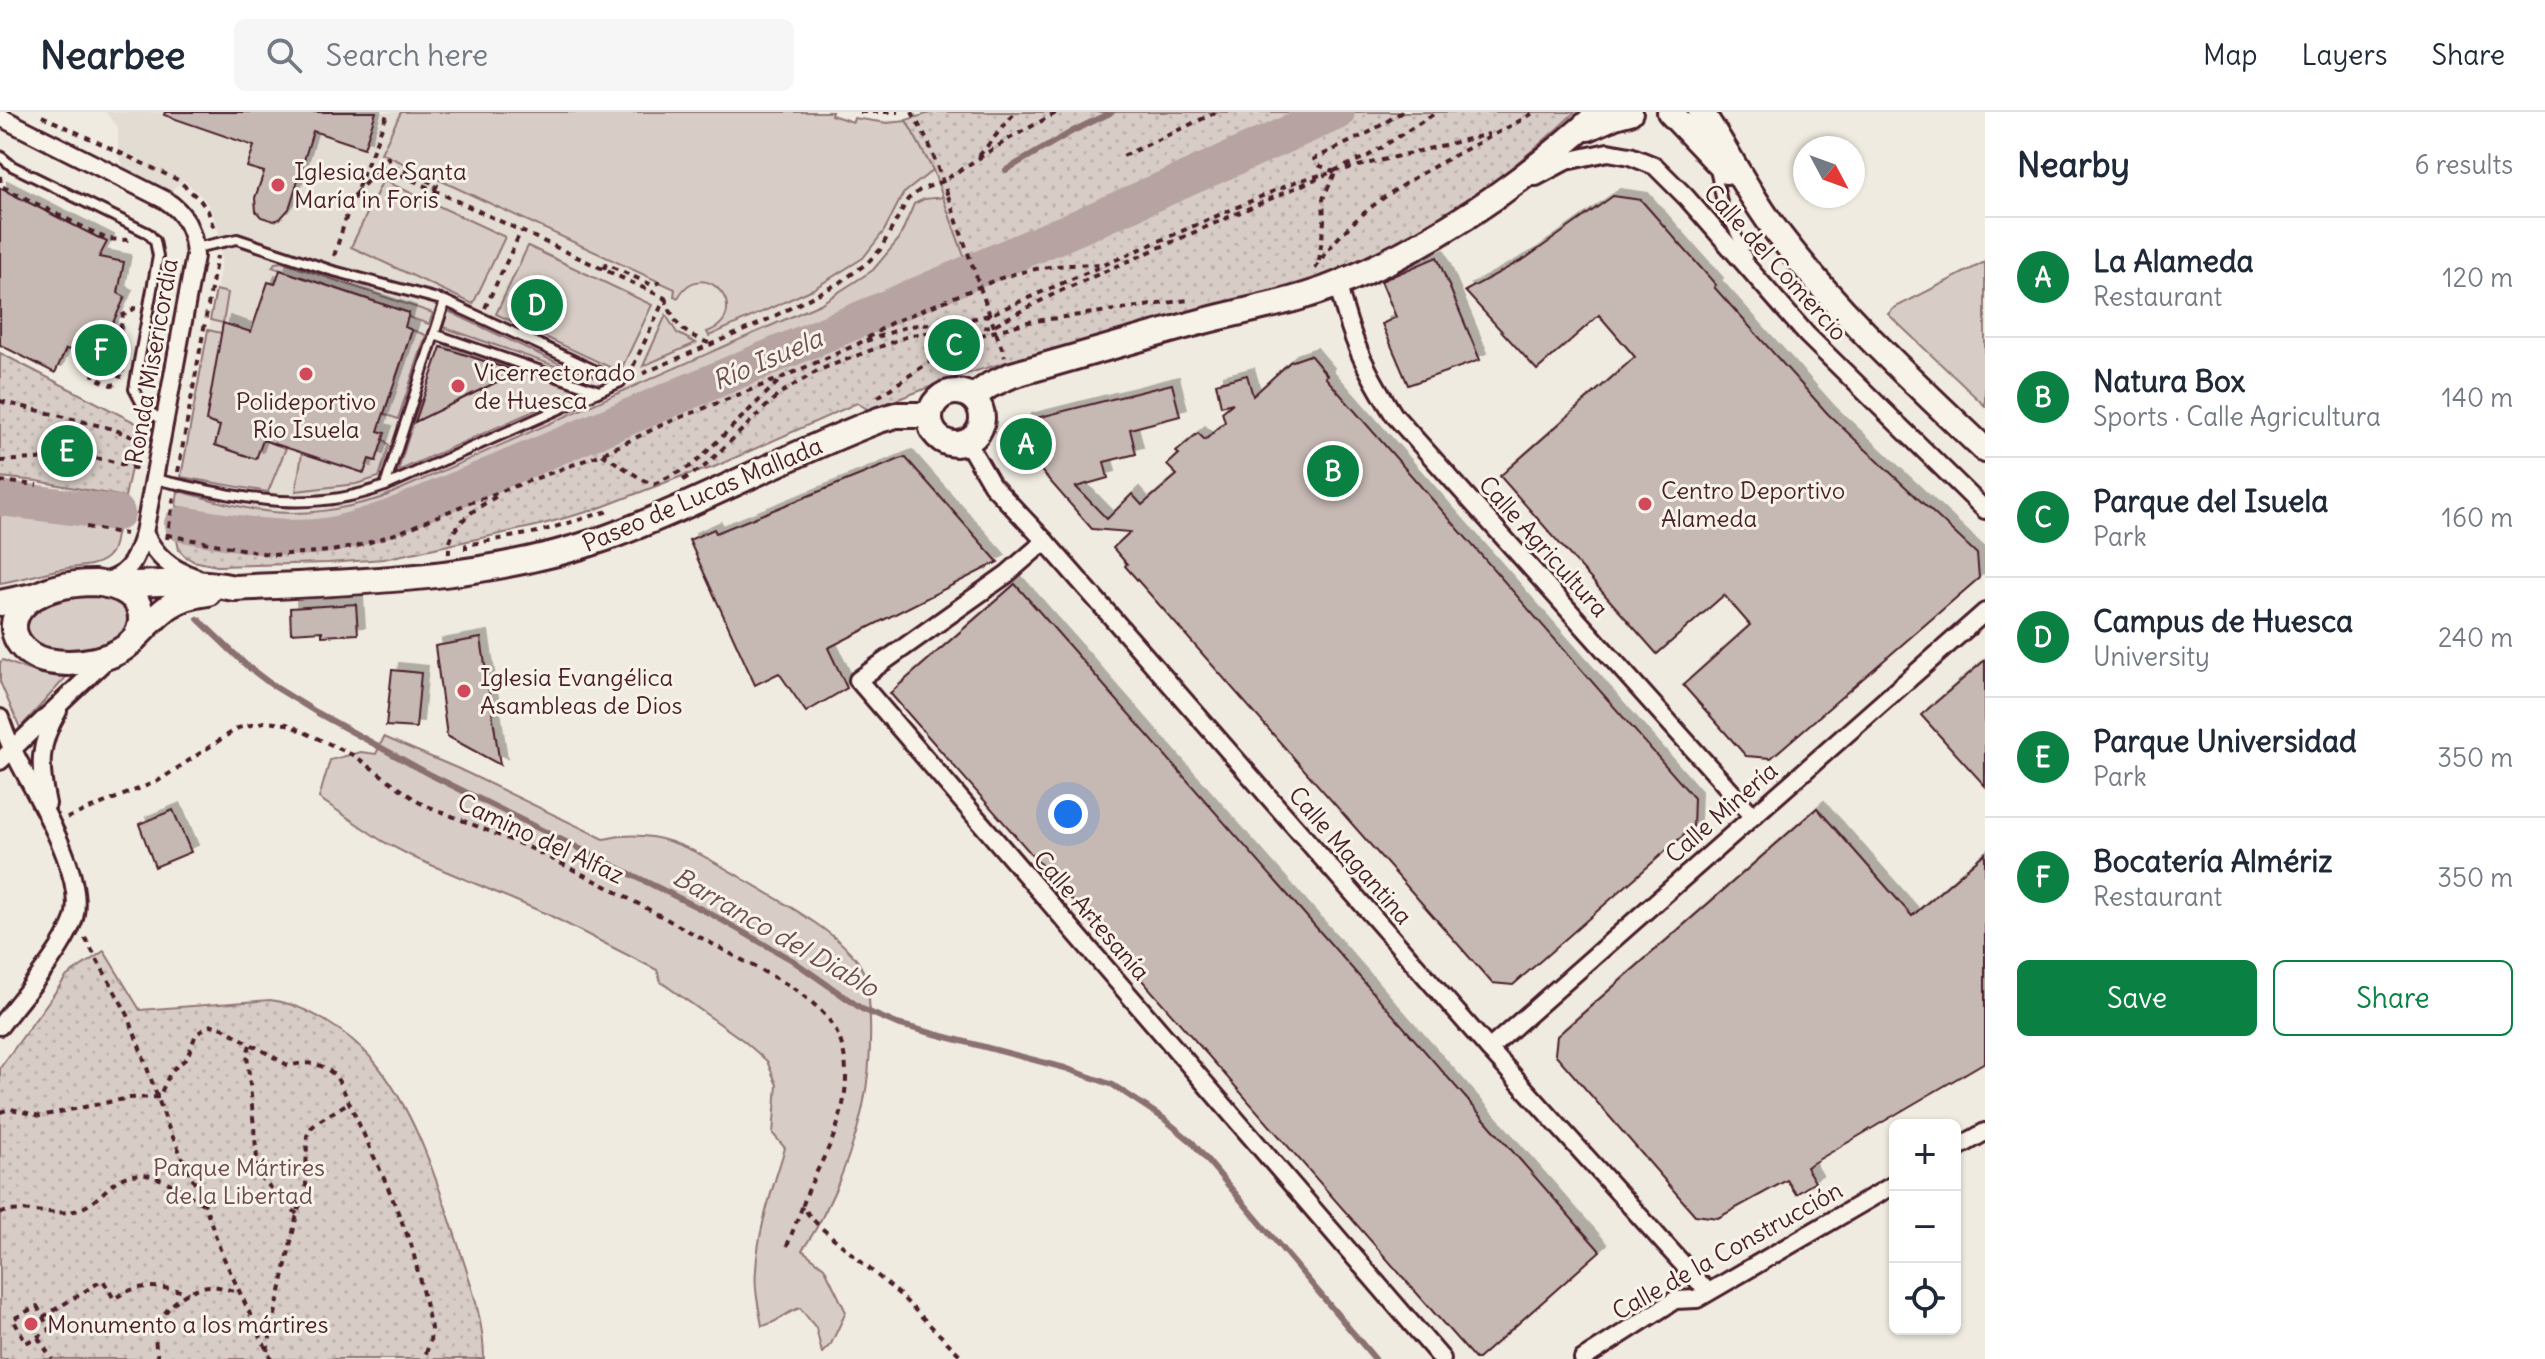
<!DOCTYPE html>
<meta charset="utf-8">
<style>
body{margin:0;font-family:Delius,sans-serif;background:#f6f6f7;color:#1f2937}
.controls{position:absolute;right:24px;bottom:24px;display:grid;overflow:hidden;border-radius:12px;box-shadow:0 2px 6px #0004}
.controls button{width:72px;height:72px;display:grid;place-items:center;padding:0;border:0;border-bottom:2px solid #e0e1e3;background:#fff;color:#1f2937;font:40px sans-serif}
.compass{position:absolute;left:1793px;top:24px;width:72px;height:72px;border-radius:50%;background:#fff;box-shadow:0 2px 6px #0004;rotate:131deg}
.you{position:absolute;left:1068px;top:702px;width:28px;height:28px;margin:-20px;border:6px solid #fff;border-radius:50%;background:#1a73e8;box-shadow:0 0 0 12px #1a73e833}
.badge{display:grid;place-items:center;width:52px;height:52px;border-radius:50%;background:#0b8043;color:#fff;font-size:26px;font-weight:700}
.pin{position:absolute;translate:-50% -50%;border:4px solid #fff;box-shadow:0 2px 8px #0006}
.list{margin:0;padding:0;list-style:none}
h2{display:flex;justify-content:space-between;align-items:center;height:104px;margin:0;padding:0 32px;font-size:34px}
h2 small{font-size:26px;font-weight:400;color:#747a83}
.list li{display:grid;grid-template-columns:52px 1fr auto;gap:24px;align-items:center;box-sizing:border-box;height:120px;padding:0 32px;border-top:2px solid #e0e1e3}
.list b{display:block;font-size:30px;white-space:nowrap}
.list p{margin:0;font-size:26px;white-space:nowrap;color:#747a83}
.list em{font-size:26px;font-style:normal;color:#747a83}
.actions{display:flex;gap:16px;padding:24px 32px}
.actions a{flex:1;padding:18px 0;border:2px solid #0b8043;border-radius:12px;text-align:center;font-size:28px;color:#0b8043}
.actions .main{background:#0b8043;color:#fff}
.icon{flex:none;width:44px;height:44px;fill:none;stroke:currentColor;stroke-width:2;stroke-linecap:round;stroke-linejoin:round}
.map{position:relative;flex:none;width:1985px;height:1247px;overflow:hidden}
header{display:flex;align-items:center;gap:48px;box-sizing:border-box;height:112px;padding:0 40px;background:#fff;border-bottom:2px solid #e0e1e3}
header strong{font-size:38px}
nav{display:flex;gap:44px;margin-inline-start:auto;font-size:28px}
.search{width:560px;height:72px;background:#f6f6f7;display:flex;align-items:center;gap:20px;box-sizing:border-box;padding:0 28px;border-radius:12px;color:#747a83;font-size:30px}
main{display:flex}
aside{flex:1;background:#fff}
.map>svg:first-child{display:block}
.built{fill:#e3dcd2}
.green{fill:#d8cdc6;stroke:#917678;stroke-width:2}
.park{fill:url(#park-dots);stroke:#917678;stroke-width:2}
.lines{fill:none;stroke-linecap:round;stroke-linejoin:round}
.stream{stroke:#8b6f72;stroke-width:6}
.river{stroke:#b7a4a2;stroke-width:36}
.building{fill:#c6b8b3;stroke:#4a1f2b;stroke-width:2;filter:url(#shadow)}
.lane-casing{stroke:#4a1f2b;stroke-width:14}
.street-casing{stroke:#4a1f2b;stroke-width:22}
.secondary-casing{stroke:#4a1f2b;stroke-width:30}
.path{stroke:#4a1f2b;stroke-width:4;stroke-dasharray:6 6;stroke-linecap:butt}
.lane{stroke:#f7f3e8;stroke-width:8}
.street{stroke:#f7f3e8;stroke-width:16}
.secondary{stroke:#f7f3e8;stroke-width:24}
.path-bridge{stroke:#4a1f2b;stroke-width:4;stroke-dasharray:6 6;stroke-linecap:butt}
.poi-dot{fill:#d1495b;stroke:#f7f3e8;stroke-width:3}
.labels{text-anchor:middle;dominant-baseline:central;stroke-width:6;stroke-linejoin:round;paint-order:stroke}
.poi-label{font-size:24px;fill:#4a1f2b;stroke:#f7f3e8;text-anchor:start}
.street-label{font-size:24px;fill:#4a1f2b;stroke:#f7f3e8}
.park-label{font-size:24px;fill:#6e4a52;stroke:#f7f3e8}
.water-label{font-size:26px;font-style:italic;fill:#704e55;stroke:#f7f3e8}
</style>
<header>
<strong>Nearbee</strong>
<div class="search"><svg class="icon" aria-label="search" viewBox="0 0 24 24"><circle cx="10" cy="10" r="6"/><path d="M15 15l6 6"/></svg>Search here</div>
<nav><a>Map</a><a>Layers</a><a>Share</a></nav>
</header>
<main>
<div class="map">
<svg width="1985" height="1247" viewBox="0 0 1985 1247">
<defs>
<pattern id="park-dots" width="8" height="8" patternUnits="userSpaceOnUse" patternTransform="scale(2)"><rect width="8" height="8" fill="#d8cdc6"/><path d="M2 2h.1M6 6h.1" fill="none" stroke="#bbb0aa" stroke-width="1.8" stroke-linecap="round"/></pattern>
<filter id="shadow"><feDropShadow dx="7" dy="-7" stdDeviation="0" flood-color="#0004"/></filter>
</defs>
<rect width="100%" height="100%" fill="#f0ebe0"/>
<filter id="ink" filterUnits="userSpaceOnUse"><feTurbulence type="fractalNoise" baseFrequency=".0125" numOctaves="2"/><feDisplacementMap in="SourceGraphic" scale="16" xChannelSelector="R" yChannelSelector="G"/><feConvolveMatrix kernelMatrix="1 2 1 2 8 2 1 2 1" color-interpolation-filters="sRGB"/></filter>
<g filter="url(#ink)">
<polygon class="built" points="105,0 833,0 833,2 852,8 854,5 869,8 906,8 933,58 966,148 391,393 326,412 255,412 176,394 221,152 220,124 211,97 203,86 184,68 170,79 125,57 118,43 118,15"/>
<g class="green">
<path d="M401,0H832L831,3L853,10L854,6L887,11L907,9L933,58L903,82L884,119L863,146L813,177L709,224L707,220C756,202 703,140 678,186L674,184L675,177L381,41Z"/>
<polygon points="383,68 505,125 473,192 351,135"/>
<path d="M945,85L966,148L391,393C370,400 347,410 325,412C273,418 225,405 176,394L178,379C207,386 235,395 264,399C304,405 343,397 381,386L820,192L873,158L899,127L914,92L924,87Z"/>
<polygon points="528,134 652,193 620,260 496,202"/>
<polygon points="281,150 433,201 429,212 408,205 409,201 272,155 275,151"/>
<polygon points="1985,150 1985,294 1888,202 1894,196"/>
<polygon points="216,178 228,181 223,211 210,208"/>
<polygon points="448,199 560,252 561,256 443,215"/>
<polygon points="666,203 677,221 696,231 643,254"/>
<polygon points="208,218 221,221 220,314 215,333 256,347 263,328 286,336 268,380 181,365"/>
<polygon points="412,218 426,223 398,307 384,302"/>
<polygon points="493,249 579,279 398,359 420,288 422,288 416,309 516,261 492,252"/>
<polygon points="383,327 389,333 379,365 356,372 296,379 302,341 364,361 369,347 376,349"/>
<path d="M0,400L32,403L117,418C115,426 115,436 110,442C99,457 72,454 56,458C37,463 19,468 0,471Z"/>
<path d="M95,482L122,489L130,504L126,520C96,543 68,542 33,533L25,519C27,487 70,484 95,482Z"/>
<polygon points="3,548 28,558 69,562 20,616 0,570 0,550"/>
<path d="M384,625L459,657L604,727C658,714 695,739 740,765C772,784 845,823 861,855C870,872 869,890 870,908C872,971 861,1016 837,1074C827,1096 817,1118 802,1138L824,1155L846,1200L831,1232L822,1241L816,1216L800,1196C784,1201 776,1212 762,1214C759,1196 754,1177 756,1158C758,1116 773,1076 785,1036L773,1022L777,973L767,949L744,929L661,870L657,858L547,802L417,747L382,729L319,686L330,648L361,640L376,642Z"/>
</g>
<g class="park">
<path d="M934,0H1575C1516,56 1451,106 1379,142C1320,171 1257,183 1194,200C1114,222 1033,240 954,266C926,276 897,288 869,298L857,291L712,356L685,363L594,398L536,414L384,447L328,451L217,454L193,449L185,444L179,438L177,428L179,422L273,439L332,437L397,418L974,172L933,58L906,8Z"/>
<polygon points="0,241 140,313 125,385 37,369 0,365"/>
<path d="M104,839L140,898L270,888C305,892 349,920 373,948C414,996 437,1069 457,1129C469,1166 484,1207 484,1247H0V956L67,864Z"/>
</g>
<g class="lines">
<g class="stream">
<polyline points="1006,58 1073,19 1112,0"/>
<polyline points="198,507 247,554 272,573 316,600 427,661 711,802 792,848 862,897 897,912 1065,956 1113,973 1163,1006 1192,1030 1375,1247"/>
</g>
<g class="river">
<polyline points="0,386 117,401"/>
<path d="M182,412C231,420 281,431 331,423C352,419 372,412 392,405L1083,113L1337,0"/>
</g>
</g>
<g class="building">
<polygon points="165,0 376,0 364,36 313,19 289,97 280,107 274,109 261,105 256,99 255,86 264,60 247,55 254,34 164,3"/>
<polygon points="0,76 107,130 99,145 124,150 118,181 125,185 109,219 116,221 112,245 66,237 55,261 0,233"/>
<polygon points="1613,84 1641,88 1716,173 1714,175 1828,302 1977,442 1979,466 1771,646 1746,644 1683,573 1750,513 1724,483 1657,542 1500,364 1635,245 1599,203 1537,258 1465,179 1526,146"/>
<polygon points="1437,145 1480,248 1408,273 1382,212 1396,205 1381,169"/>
<polygon points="280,158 409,201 405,215 412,218 378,319 385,321 376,349 369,347 364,361 263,328 256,347 215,333 220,314 206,309 223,211 251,220 268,170 275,172"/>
<polygon points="441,235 460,241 517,260 415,310"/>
<polygon points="1310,243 1327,263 1325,265 1694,686 1693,715 1513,873 1492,871 1125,454 1127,452 1113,436 1130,420 1092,417 1016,330 1024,309 1172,272 1180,304 1130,317 1136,342 1104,350 1108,366 1076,375 1107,407 1132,382 1142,393 1177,363 1167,353 1179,342 1176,340 1198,321 1205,328 1225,310 1222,300 1233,291 1221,294 1216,271 1247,263 1253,284 1290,250"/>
<polygon points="905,345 998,450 828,536 847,576 806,600 779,561 755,573 689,428 714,417 716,421"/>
<polygon points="1015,472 1600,1139 1478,1247 1475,1247 1443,1211 890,581"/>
<polygon points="356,492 358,522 322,524 322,519 291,521 290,496"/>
<polygon points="481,526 500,653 447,624 435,534"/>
<polygon points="1985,548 1985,674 1921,603"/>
<polygon points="392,558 421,561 416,616 386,614"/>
<polygon points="1817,696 1912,804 1985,741 1985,950 1806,1055 1815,1070 1796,1082 1787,1068 1718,1106 1695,1103 1555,942 1557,924"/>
<polygon points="173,698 191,740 155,755 139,712"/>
</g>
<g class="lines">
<g class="lane-casing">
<g id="lane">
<polyline points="0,44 12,54 148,121 155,129 158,144 134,277 144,296 165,310"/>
<polyline points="1715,57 1723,95 1747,145"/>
<polyline points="195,136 237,127 330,158 445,189 620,270"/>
<polyline points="434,222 599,279"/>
<path d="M154,367C235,384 304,404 385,374L620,270"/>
<polyline points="385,374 445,189"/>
</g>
</g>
<g class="street-casing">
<g id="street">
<path d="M0,5L165,88C186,101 194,120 195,144L144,421C137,443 131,462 107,469"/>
<polyline points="1536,65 1566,49 1608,40 1630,44 1655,54 1686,85 1807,223 1985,398"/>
<path d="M1338,173C1351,227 1364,256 1394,303L1753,704"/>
<polyline points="967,330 992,373 1045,429 1489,937 1708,1180"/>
<path d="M144,421C156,444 170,457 195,465"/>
<polyline points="1045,429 1007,462 858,568 1442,1247"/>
<path d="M0,606C4,617 8,629 14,640C33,680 89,765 73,809C61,842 22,884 0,914"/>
<polyline points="0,649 106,548"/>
<path d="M47,692C39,655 38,633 58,599"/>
<polyline points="1489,937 1985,500"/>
<polyline points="1955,1037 1985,1020"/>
<polyline points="1583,1247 1675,1188 1697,1187 1895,1072"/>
</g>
</g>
<g class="secondary-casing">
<g id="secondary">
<polyline points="1670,0 1726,59"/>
<path d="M1701,0C1728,40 1748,82 1777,120C1838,201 1912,268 1985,338"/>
<polyline points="1588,16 1615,4 1630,0"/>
<circle cx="956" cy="306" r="26"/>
<path d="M973,285L990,273L1012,263C1076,245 1140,226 1204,209C1249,197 1295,190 1338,172C1435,132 1523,71 1600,0"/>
<path d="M95,471C118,474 143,482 141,510C140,516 138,522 134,527C116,549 74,554 48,549C24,545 2,519 21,496C38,476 71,471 95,471Z"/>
<path d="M107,473C149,472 192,467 234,476C357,470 488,468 606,426C699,392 787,343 879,308L896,303H930"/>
<polyline points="0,491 38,483"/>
<path d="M136,525C160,501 172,485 208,481"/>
</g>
</g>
<g class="path">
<polyline points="860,0 898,0"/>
<polyline points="912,0 929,32 948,84"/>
<polyline points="42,4 178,68 200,88 208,99 215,120"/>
<polyline points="387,44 391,53 437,73 434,79"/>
<polyline points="979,44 1015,0"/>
<polyline points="1123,44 1217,0"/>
<polyline points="1346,57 1489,22"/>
<polyline points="1335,60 1316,52 1314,47 1370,20 1402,0"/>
<polyline points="0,64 1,74 107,127 129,128"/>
<polyline points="355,82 382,54 665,186 630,261"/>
<polyline points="334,144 347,103 388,0"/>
<polyline points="1319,149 1324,109 1323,87 1335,61"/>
<polyline points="604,157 606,152 652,173 661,170"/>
<path d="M1315,157C1364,77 1458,46 1535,0"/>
<path d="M665,186C677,216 681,220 711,232"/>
<polyline points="485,196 521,119"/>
<polyline points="988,198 1005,245"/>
<polyline points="866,229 909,214 958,210 989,203 1297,69 1325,62"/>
<polyline points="94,259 93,265 111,273 121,271"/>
<polyline points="94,259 122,265"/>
<polyline points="124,260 114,252 123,203 134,197 134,194"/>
<polyline points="632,266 761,211 841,170 867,151 880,138 908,87 920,78 943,69 1012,25 1058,0"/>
<polyline points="878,285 960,229 1028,210 1188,188"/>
<polyline points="0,289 113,317 143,329"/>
<polyline points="602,342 645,369 654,372 693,353 780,268"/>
<polyline points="0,349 69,345 104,347 137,357"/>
<polyline points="178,360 217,144"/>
<polyline points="683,368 705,354 779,282 819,258 911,223 956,217 973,218 994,213 1058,180 1368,44 1437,0"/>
<polyline points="0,369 37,373"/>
<polyline points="86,415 126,422"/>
<path d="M167,423L273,443L332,439L361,433L398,421L464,393L602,342L664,312L781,266L858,232L891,211L998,167C1033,155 1068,151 1105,153"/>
<polyline points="167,427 174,384"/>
<polyline points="466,438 466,433 538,420 612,398"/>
<path d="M449,442C447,413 476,396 499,383"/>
<path d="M67,706L158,669L238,616L264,610L287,612L355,644L420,691L530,736L598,770L792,875C805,885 819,895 829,908C857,945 846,999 828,1037C819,1056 809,1073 803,1093L808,1102L818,1113L899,1182L964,1247"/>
<polyline points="85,826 128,903 169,1017 205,1093 221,1140 271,1247"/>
<polyline points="250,933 247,942 258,1057 261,1066 297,1102"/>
<path d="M0,1000L11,997L40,1004L129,986L159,985L171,959L187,946L196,922L212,913L223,916L289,954C312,947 331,953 342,975L387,1073L412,1135L431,1216L430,1230L424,1247"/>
<path d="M0,1101C24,1094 49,1104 74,1099C88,1096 99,1085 109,1075C141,1046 174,1074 203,1092"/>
<polyline points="787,1134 803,1093"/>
<polygon points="37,1194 50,1218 26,1231 13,1207"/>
<path d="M43,1205L103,1168L114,1187C137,1170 162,1174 188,1181"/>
<polyline points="38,1226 52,1247"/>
<polyline points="267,1239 297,1102 306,1073 307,1024 311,1016 319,1009 348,991"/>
<path d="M158,1247C156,1237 154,1226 157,1216C163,1196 189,1175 209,1174C219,1174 230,1178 240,1181"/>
</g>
<use href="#lane" class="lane"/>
<use href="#street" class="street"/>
<use href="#secondary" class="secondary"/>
<polyline class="path-bridge" points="948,84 988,198"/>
</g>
</g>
<g class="poi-dot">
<circle cx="278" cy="73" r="8"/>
<circle cx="306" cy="262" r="8"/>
<circle cx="458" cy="274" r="8"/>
<circle cx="1645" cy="392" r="8"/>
<circle cx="464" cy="579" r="8"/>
<circle cx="31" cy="1212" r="8"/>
</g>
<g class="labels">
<g class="poi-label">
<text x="294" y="59">Iglesia de Santa<tspan x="294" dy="28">María in Foris</tspan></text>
<text x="474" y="260">Vicerrectorado<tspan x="474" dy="28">de Huesca</tspan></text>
<text x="306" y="289" text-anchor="middle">Polideportivo<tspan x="306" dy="28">Río Isuela</tspan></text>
<text x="1661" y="378">Centro Deportivo<tspan x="1661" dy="28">Alameda</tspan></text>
<text x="480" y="565">Iglesia Evangélica<tspan x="480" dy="28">Asambleas de Dios</tspan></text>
<text x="47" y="1212">Monumento a los mártires</text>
</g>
<g class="street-label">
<text transform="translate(1776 150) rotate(48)">Calle del Comercio</text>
<text transform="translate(151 249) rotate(-80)">Ronda Misericordia</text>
<text transform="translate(702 382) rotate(-23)">Paseo de Lucas Mallada</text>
<text transform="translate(1544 434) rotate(48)">Calle Agricultura</text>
<text transform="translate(1721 700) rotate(-41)">Calle Minería</text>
<text transform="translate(541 726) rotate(25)">Camino del Alfaz</text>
<text transform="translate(1351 743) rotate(49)">Calle Magantina</text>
<text transform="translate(1092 803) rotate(49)">Calle Artesanía</text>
<text transform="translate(1727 1138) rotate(-29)">Calle de la Construcción</text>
</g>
<g class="park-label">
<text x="239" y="1055">Parque Mártires<tspan x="239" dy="28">de la Libertad</tspan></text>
</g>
<g class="water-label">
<text transform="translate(767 247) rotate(-23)">Río Isuela</text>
<text transform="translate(776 820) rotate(30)">Barranco del Diablo</text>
</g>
</g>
</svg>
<div class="controls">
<button>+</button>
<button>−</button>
<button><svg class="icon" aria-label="locate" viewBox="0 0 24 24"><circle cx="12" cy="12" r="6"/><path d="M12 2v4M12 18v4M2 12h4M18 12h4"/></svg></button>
</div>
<svg class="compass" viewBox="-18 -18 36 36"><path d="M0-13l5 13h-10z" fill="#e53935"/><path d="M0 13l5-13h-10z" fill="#747a83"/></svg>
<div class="you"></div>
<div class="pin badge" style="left:1026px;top:332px">A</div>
<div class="pin badge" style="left:1333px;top:359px">B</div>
<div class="pin badge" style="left:954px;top:233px">C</div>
<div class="pin badge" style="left:537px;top:193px">D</div>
<div class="pin badge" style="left:67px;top:339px">E</div>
<div class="pin badge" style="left:101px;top:238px">F</div>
</div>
<aside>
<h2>Nearby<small>6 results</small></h2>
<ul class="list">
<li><span class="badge">A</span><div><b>La Alameda</b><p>Restaurant</p></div><em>120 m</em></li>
<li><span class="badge">B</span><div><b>Natura Box</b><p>Sports · Calle Agricultura</p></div><em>140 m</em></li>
<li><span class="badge">C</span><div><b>Parque del Isuela</b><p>Park</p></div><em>160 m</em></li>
<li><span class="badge">D</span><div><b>Campus de Huesca</b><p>University</p></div><em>240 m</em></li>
<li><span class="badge">E</span><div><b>Parque Universidad</b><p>Park</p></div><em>350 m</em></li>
<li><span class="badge">F</span><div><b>Bocatería Almériz</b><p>Restaurant</p></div><em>350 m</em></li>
</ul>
<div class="actions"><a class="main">Save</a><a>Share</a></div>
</aside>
</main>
